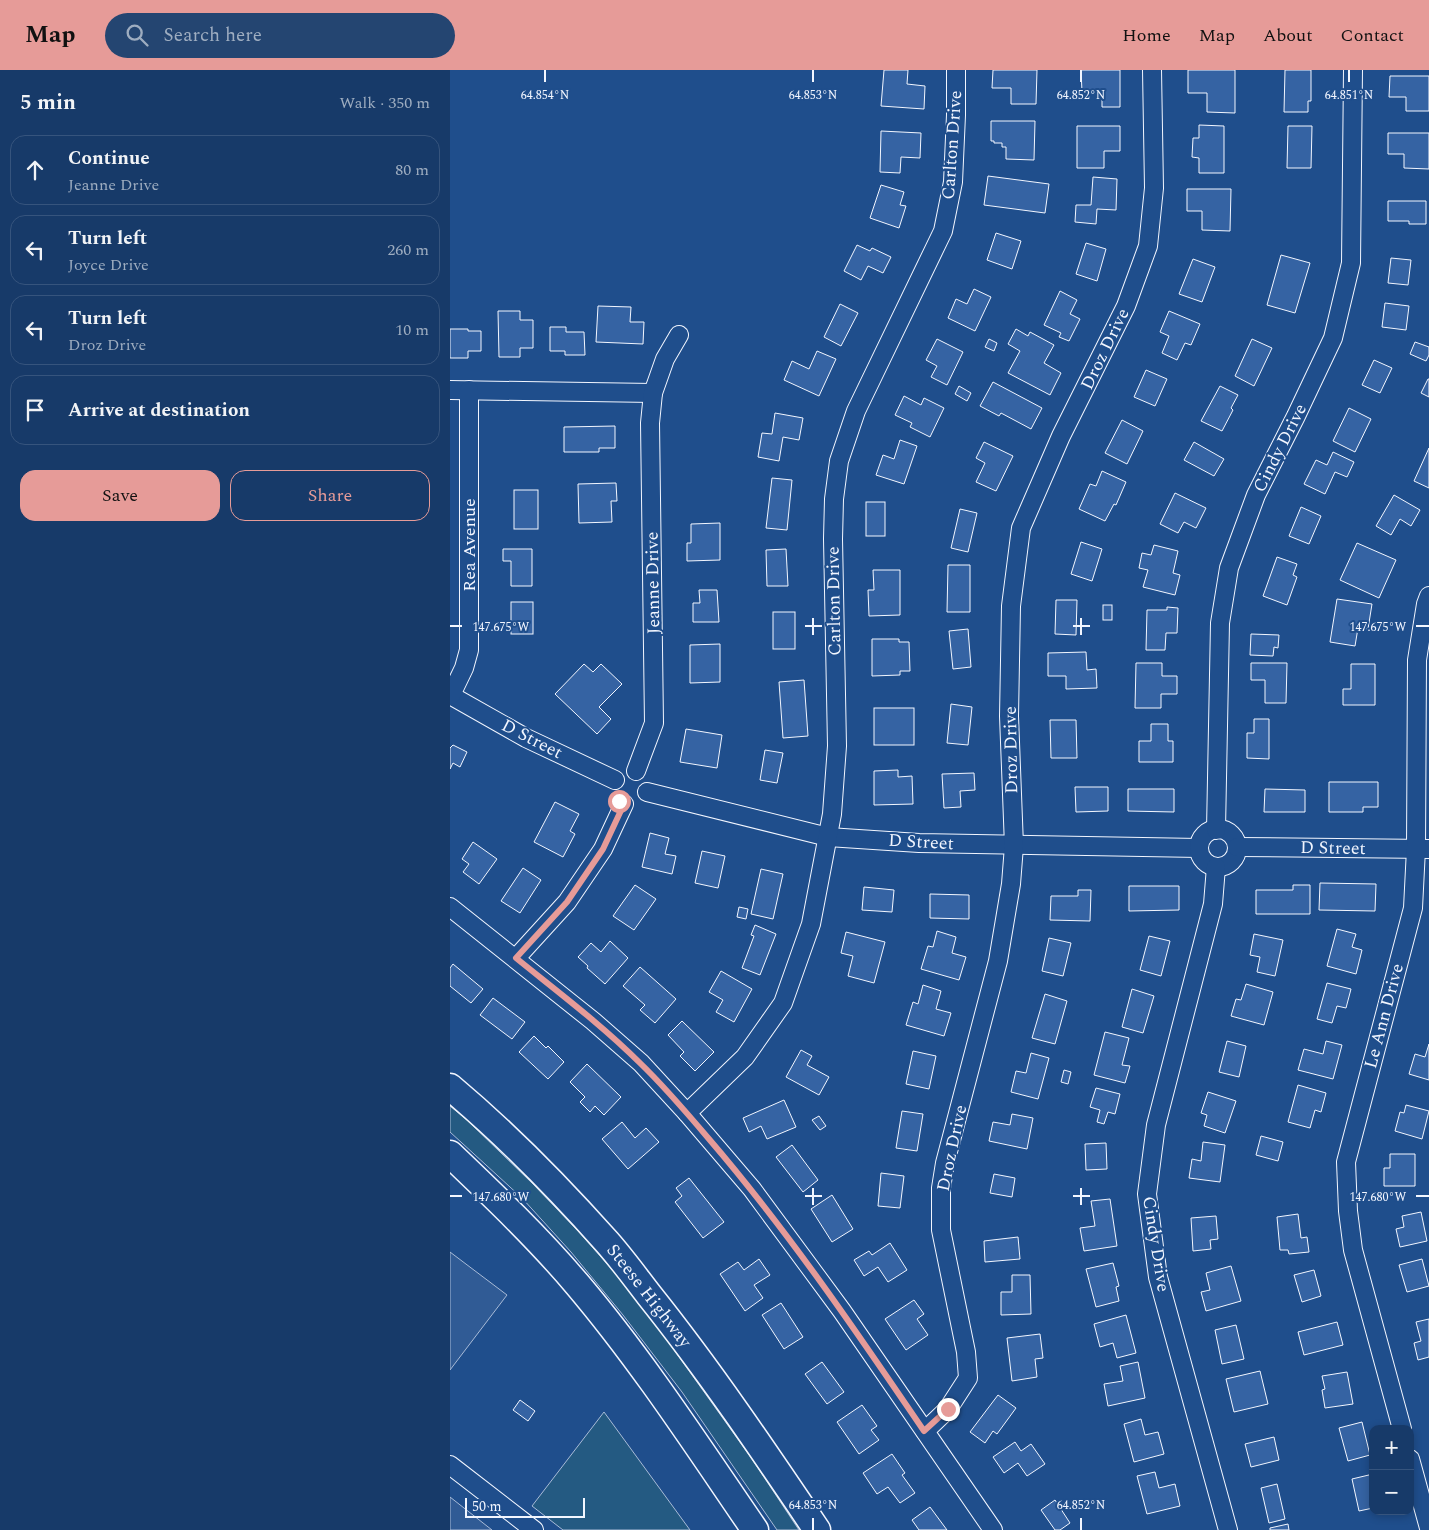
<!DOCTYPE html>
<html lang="en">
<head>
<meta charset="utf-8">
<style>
  :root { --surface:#173a69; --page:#244571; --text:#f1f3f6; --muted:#9eadc0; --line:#36547d; --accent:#e69b98 }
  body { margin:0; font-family:Spectral,serif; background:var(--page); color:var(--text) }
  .controls { position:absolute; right:15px; bottom:15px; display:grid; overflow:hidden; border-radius:10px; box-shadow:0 2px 8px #0003 }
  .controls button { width:45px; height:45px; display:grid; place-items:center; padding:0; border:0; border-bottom:1px solid var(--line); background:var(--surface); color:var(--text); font:25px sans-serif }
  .scale { position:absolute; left:15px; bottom:12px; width:120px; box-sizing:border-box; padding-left:5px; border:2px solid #f2f6ff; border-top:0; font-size:14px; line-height:18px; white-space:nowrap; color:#f2f6ff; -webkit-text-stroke:4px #1f4e8c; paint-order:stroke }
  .stop { position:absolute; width:15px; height:15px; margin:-11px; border:4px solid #e69b98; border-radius:50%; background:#fff }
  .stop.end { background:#e69b98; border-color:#fff; box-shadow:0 1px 5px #0008 }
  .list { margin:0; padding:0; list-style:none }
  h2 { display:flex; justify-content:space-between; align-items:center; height:65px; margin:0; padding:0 20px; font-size:21px }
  h2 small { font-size:16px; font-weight:400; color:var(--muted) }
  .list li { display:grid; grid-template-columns:32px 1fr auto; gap:15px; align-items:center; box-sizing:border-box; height:70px; margin:0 10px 10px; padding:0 10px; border:1px solid var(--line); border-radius:15px }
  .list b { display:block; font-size:19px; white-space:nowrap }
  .list p { margin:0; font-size:16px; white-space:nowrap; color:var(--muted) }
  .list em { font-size:16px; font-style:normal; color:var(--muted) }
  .actions { display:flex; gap:10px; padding:15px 20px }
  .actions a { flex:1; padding:11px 0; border:1px solid var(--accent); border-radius:15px; text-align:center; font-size:18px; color:var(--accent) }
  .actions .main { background:var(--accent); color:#111 }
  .icon { flex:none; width:28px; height:28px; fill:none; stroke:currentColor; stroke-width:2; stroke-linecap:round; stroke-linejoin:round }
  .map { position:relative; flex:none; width:979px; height:1460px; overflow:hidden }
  header { display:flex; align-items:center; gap:30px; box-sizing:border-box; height:70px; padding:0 25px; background:var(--accent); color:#111 }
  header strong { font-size:24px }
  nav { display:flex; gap:28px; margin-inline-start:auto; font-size:18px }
  .search { width:350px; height:45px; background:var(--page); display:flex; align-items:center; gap:12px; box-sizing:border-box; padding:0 18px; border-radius:28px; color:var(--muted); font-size:19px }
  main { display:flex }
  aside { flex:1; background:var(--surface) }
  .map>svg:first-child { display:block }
  .green { fill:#245a82; stroke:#a8bbd7 }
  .parking { fill:#305b95; stroke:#a8bbd7 }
  .building { fill:#3563a3; stroke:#f2f6ff }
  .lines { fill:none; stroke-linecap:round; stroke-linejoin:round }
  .minor-casing { stroke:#f2f6ff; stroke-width:20 }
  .highway-casing { stroke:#f2f6ff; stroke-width:29 }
  .minor { stroke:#1f4e8c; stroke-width:18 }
  .highway { stroke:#1f4e8c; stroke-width:26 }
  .route { stroke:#e69b98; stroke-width:6 }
  .ticks { fill:none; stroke:#f2f6ff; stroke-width:2 }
  .labels { text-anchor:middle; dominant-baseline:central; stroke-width:4; stroke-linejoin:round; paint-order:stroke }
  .street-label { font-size:18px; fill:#f2f6ff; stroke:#1f4e8c }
  .ticks-label { font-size:12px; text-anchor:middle; fill:#f2f6ff; stroke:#1f4e8c; stroke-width:4; stroke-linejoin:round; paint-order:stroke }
</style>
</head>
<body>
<header>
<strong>Map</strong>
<div class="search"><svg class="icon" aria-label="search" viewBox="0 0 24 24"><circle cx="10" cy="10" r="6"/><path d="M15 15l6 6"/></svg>Search here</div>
<nav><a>Home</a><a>Map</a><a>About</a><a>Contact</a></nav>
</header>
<main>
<aside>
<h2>5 min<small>Walk · 350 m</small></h2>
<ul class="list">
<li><svg class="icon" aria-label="ahead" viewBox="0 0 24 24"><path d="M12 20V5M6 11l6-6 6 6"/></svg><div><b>Continue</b><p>Jeanne Drive</p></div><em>80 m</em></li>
<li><svg class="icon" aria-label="left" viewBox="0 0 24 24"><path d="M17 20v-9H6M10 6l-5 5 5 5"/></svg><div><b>Turn left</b><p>Joyce Drive</p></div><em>260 m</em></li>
<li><svg class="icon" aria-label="left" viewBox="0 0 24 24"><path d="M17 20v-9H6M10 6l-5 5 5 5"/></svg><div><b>Turn left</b><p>Droz Drive</p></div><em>10 m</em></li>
<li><svg class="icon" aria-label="arrive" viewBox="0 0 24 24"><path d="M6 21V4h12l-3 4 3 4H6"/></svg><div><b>Arrive at destination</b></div></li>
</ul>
<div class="actions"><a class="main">Save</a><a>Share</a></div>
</aside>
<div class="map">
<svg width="979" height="1460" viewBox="0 0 979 1460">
  <rect width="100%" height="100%" fill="#1f4e8c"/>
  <!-- green -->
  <g class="green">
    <path d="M0,1036L17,1050L83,1114L129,1162L187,1228L302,1389L349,1460H327L232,1322L173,1245L121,1182L72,1128L0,1062Z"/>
    <path d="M154,1342L240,1460H113L82,1436Z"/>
  </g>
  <!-- parking -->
  <g class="parking">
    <path d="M0,1182L57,1225L0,1300Z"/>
    <path d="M0,1427L42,1460H0Z"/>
  </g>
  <!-- building -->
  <g class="building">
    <path d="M434,0H458L457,14L475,16L474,39L431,36Z"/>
    <path d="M543,0H587L586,34H561V18H542Z"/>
    <path d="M631,0H670V37H652V22H632Z"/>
    <path d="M738,0H785V43L757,42V23H738Z"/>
    <path d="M835,0H861V31H858V42H834Z"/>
    <path d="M940,6H979V41H956V27H939Z"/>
    <path d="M541,51H585L584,90L556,89V77H552V73H544V71H541Z"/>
    <path d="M749,55L774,56V103H749V88L742,87L743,68H749Z"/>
    <path d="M627,56H670V81H654V98H627Z"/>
    <path d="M838,56H862L861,98H837Z"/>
    <path d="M431,61L471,63L470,88L451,87L450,103L430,102Z"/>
    <path d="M938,63H979V99L954,98V84H938Z"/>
    <path d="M538,106L599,114L595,143L534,135Z"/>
    <path d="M643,107L667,109L666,140L647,139L646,154L625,152L626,135H641Z"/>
    <path d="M431,115L454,122L450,135L456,136L449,158L420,148Z"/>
    <path d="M737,119H781L780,161L752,160V141H737Z"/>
    <path d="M938,131H976V154H959V151H938Z"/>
    <path d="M546,163L571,171L562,199L537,190Z"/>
    <path d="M636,173L656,179L647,211L626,204Z"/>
    <path d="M407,175L420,181L422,178L441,187L433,203L418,196L411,210L394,201Z"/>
    <path d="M831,185L860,193L845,243L817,235Z"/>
    <path d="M941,188L961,190L958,215L938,213Z"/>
    <path d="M743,189L765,197L752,232L729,224Z"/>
    <path d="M524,219L541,227L525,261L498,248L506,229L517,234Z"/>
    <path d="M610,221L627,230L620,244L630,249L619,271L609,267L611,263L594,255Z"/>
    <path d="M935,233L959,236L956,260L932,257Z"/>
    <path d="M390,234L408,243L391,276L374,267Z"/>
    <path d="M148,236L181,237L180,252H194L193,274L146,272Z"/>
    <path d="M48,241H70V250H83V278H70V287H49Z"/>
    <path d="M719,241L750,254L741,275L735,273L727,290L712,283L719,266L710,262Z"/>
    <path d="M100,257H116V262H134L135,285H115V281H100Z"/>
    <path d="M0,259H18V261H31V281H18V288H0Z"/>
    <path d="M566,259L578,266L580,262L604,275L594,293L611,303L600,325L558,303L570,281L558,274Z"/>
    <path d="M487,269L513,282L497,315L481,307L487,296L476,290Z"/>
    <path d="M539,269L547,273L544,281L535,277Z"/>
    <path d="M802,269L822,278L804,316L785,306Z"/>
    <path d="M965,272L979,277V285L976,291L960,284Z"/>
    <path d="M367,281L386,289L369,326L334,310L342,291L359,299Z"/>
    <path d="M924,290L942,298L930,323L912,315Z"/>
    <path d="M696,300L717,309L705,336L684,327Z"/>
    <path d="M978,309H979V327L971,323Z"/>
    <path d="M543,312L592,338L581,359L551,343L549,346L530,336Z"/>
    <path d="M509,316L521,323L517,331L505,324Z"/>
    <path d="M770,316L788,325L781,338L783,340L772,361L751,351Z"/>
    <path d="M454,326L471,335L474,328L494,338L480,367L460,357L462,353L445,345Z"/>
    <path d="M899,338L921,349L905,382L883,371Z"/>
    <path d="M325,343L353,348L349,370L333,367L329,391L308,387L312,363L322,364Z"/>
    <path d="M672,350L693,361L677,394L655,383Z"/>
    <path d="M165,356V378H149V382H114V357Z"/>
    <path d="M450,370L467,376L454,414L426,405L433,385L444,389Z"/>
    <path d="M534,372L563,386L546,421L526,412L535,393L526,388Z"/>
    <path d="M744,372L774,389L764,406L734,390Z"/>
    <path d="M979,378V418L964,411Z"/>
    <path d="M883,382L904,392L897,407L885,402L875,424L854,414L866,390L877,395Z"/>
    <path d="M652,401L676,412L666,435L664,434L655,451L629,439L640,414L646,416Z"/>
    <path d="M322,408L342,410L337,460L316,458Z"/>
    <path d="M166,413L167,431H161L162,452L129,453L128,414Z"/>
    <rect x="64" y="420" width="24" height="39"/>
    <path d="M725,423L756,438L746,458L734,452L728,463L710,454Z"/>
    <path d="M944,425L970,440L961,456L950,449L941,465L926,456Z"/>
    <rect x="416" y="432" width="19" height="34"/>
    <path d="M851,437L871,446L859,474L839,466Z"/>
    <path d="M510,439L527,443L518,482L501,478Z"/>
    <path d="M270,453V490L237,491V473H241V454Z"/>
    <path d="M631,472L652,479L642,511L621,504Z"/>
    <path d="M907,473L946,490L929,528L890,510Z"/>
    <path d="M704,475L728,481L723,503L730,505L725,525L693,517L698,500L689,498L692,483L701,485Z"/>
    <path d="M53,479H82V516H61V491H53Z"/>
    <path d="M336,479L338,516H317L316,480Z"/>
    <path d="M827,487L847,494L843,505L847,507L837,535L813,526Z"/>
    <path d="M498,495H520V542H497Z"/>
    <path d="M423,500H450V545L419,546L418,520H424Z"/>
    <path d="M249,520H267L269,552H243V533H250Z"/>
    <path d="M887,529L922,534L918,559L908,558L905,576L880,572Z"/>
    <path d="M606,530H627L626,565L605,564Z"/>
    <rect x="61" y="532" width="22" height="32"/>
    <rect x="653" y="535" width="9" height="15"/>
    <path d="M717,537L728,538L727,563H716L715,580H696L697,540H717Z"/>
    <rect x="323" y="542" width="22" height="37"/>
    <path d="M518,559L521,597L503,599L499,561Z"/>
    <path d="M801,564L829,565L828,578L824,577L823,586L800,585Z"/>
    <path d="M422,569H449V572H459L460,601H450V605L422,606Z"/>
    <path d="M270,574V612L240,613V575Z"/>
    <path d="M636,582L637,600L646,599L647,618L616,619V606H598V583Z"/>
    <path d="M686,593H712V606H727V624H711V638H685Z"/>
    <path d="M801,593H837L836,633H815V610H801Z"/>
    <path d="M134,594L143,602L151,594L172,614L149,637L161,649L147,664L105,624Z"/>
    <path d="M901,594H925V635H893V619H901Z"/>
    <path d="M354,610L358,666L333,668L329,612Z"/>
    <path d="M501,634L522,637L518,675L497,673Z"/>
    <rect x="424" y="638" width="40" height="37"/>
    <path d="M804,649H819V689L797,688V663H804Z"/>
    <path d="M600,650H626L627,688H601Z"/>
    <path d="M701,654H718V671H723V692H689V671H701Z"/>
    <path d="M236,659L272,665L267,698L230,692Z"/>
    <path d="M3,675L17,682L10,697L3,693L0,699V678Z"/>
    <path d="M315,680L333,683L327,713L310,710Z"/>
    <path d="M448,700V707L462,706L463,734L424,735V701Z"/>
    <path d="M524,703L525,720L510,721L511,737L494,738L492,704Z"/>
    <path d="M879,712H928V737H913V742H879Z"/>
    <path d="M625,717H658V741L626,742Z"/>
    <path d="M678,719H724V742L678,741Z"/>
    <path d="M815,719L855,720V742H814Z"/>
    <path d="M105,732L129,744L120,761L125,764L113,787L84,772Z"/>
    <path d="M200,763L219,768L215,784L226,786L222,804L192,797Z"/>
    <path d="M23,772L47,789L29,814L13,802L19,794L12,789Z"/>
    <path d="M252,781L275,786L268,818L245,813Z"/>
    <path d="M73,798L91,810L70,843L51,831Z"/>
    <path d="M311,799L333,804L323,849L301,844Z"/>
    <path d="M870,813L926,814L925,841L869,840Z"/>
    <path d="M185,815L206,829L184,860L163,846Z"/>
    <path d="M843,815H860V844H806V820H843Z"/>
    <path d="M679,816H729V840L679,841Z"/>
    <path d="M414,817L444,820L442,842L412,840Z"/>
    <path d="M628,820H641L640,851L600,850L601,826H628Z"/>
    <path d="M480,824L519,825V849L480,848Z"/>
    <path d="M289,837L298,839L296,849L287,847Z"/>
    <path d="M305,855L326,864L310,905L292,898L304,866L301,865Z"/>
    <path d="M887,859L906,864L902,877L912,880L906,904L877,896Z"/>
    <path d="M487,861L506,867L502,883L516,887L509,910L471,899L478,876L483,877Z"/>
    <path d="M396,862L435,872L424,913L398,906L403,886L391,883Z"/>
    <path d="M804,864L833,870L825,906L807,902L810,887L800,885Z"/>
    <path d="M699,866L720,871L711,906L690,900Z"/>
    <path d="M599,868L621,873L613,906L592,901Z"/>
    <path d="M160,871L178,888L155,914L137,898L138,896L128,887L141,873L151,882Z"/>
    <path d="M3,894L33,919L21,933L0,916V898Z"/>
    <path d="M190,897L226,929L205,953L190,940L195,935L173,916Z"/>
    <path d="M271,901L302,919L284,952L266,942L273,930L259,922Z"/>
    <path d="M877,913L901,919L896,938L887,936L882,953L867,949Z"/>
    <path d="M796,914L823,922L814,955L781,946L786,929L791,930Z"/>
    <path d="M473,915L491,921L486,939L501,943L494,966L456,955L463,932L468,934Z"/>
    <path d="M682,919L704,926L693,963L672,957Z"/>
    <path d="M595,924L617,931L605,974L582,968Z"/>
    <path d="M43,928L75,952L62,969L30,945Z"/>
    <path d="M232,951L264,982L245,1001L230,986L234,982L218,965Z"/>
    <path d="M655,962L679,968L672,995L680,996L675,1013L644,1005Z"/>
    <path d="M84,966L96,978L98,976L114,992L98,1009L69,982Z"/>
    <path d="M777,971L796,976L789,1007L769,1002Z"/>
    <path d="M876,971L892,975L883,1009L848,1000L854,979L873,984Z"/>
    <path d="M979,974V1010L959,1004L965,984L975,987Z"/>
    <path d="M351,980L362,986L357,995L379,1007L369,1025L336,1007Z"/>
    <path d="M463,981L486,986L479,1019L456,1014Z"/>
    <path d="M581,983L599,988L588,1029L561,1022L566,1001L576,1003Z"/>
    <path d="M137,994L171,1027L154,1045L145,1036L140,1042L130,1032L135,1027L120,1012Z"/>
    <path d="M614,1000L621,1002L618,1014L611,1012Z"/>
    <path d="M848,1015L876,1023L871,1042L865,1040L860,1058L838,1052Z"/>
    <path d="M646,1018L670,1024L665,1044L658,1042L654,1054L647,1052L650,1040L640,1037Z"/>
    <path d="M758,1022L786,1031L775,1063L754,1056L757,1045L751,1043Z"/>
    <path d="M334,1030L346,1057L317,1069L311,1056L299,1062L293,1048Z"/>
    <path d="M956,1035L979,1041L972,1069L945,1061L950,1042L954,1043Z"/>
    <path d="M452,1041L473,1044L467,1081L446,1078Z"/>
    <path d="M562,1044L583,1048L577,1079L539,1071L543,1052L560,1055Z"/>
    <path d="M369,1046L376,1056L370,1060L362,1050Z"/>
    <path d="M172,1052L185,1068L196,1058L209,1072L178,1099L152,1069Z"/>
    <path d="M811,1066L833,1072L828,1091L806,1085Z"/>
    <path d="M753,1072L775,1075L770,1112L739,1108L742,1089L751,1091Z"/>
    <path d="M656,1073L657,1099L636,1100L635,1074Z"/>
    <path d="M342,1075L368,1110L353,1122L326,1087Z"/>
    <path d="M940,1084H965V1116H934V1098H940Z"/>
    <path d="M431,1103L454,1106L450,1138L428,1136Z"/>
    <path d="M544,1104L565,1108L562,1127L540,1123Z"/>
    <path d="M239,1108L274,1152L253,1168L225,1132L232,1126L226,1118Z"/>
    <path d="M382,1125L403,1159L382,1172L361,1139Z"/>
    <path d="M660,1129L667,1176L634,1181L630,1158L645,1156L641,1131Z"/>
    <path d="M971,1142L977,1171L950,1177L946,1159L954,1157L952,1146Z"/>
    <path d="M848,1144L851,1168L857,1167L859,1182L839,1184L838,1180H830L827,1147Z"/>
    <path d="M766,1146L768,1169L760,1170L761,1179L743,1181L741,1148Z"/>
    <path d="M568,1167L570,1189L535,1192L534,1171Z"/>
    <path d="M440,1173L457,1200L438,1212L428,1197L414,1206L404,1190L419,1181L422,1185Z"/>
    <path d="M309,1189L320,1205L304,1215L313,1228L295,1241L270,1204L288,1192L294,1200Z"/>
    <path d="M972,1189L979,1216L957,1222L949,1195Z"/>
    <path d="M663,1193L669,1216L666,1217L669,1231L646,1237L636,1199Z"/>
    <path d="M781,1196L791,1231L756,1241L751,1222L760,1220L756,1203Z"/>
    <path d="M864,1200L871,1226L852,1232L844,1205Z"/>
    <path d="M562,1205H580L581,1244L551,1245V1222H562Z"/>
    <path d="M464,1230L474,1244L467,1249L478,1265L456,1280L435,1249Z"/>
    <path d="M331,1233L353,1267L334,1279L312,1245Z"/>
    <path d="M676,1245L686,1283L667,1288L663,1273L650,1277L644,1254Z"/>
    <path d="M979,1249V1287L968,1290L964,1273L971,1271L966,1252Z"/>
    <path d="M887,1252L893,1275L854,1285L848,1262Z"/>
    <path d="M786,1255L794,1289L772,1294L765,1260Z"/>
    <path d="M590,1264L593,1288L585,1289L587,1307L562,1311L557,1268Z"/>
    <path d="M372,1292L394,1322L377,1334L355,1304Z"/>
    <path d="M688,1292L695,1328L658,1336L654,1314L673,1311L670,1296Z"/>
    <path d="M810,1301L818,1334L784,1342L776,1309Z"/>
    <path d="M897,1302L903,1334L875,1338L872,1320L875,1319L872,1306Z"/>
    <path d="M548,1325L566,1338L547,1364L543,1361L535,1373L520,1362Z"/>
    <path d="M70,1330L85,1341L78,1351L63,1340Z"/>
    <path d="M412,1335L427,1356L421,1360L429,1370L409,1384L387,1352Z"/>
    <path d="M691,1349L695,1365L708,1362L714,1384L684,1392L674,1354Z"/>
    <path d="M912,1352L920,1385L898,1391L889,1358Z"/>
    <path d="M824,1367L829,1390L801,1397L795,1374Z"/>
    <path d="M565,1372L571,1381L581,1374L595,1394L577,1406L568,1393L554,1403L543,1387Z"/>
    <path d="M442,1384L455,1403L452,1405L465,1423L450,1433L438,1417L427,1424L413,1403Z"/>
    <path d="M705,1402L709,1418L725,1414L730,1436L697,1444L687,1406Z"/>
    <path d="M922,1402H923V1438L909,1441L902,1409L923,1404Z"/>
    <path d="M827,1414L835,1449L819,1453L811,1418Z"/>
    <path d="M605,1430L620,1453L610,1460H605L591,1440Z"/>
    <path d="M480,1437L497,1460H469L462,1450Z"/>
    <path d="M838,1454L839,1460H820V1458Z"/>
  </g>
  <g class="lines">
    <defs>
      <g id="minor">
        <path d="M0,320L203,323"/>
        <path d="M0,625L76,668L165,710"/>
        <path d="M1,625L14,598L19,580V320"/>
        <path d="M186,701L204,653L200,353L203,323L215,289L229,265"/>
        <path d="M197,722L378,767L469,773L749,778"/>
        <circle cx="768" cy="778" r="19"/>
        <path d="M766,760L770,553L779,498L806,425L846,346L883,268L901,193L903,0"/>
        <path d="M787,777L979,779"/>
        <path d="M766,797L763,834L706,1055L697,1124L708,1207L778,1460"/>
        <path d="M0,837L143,951L191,993L237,1043L302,1119L392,1241L543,1460"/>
        <path d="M66,888L117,832L153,779L174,734"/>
        <path d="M237,1043L295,987L333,933L361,854L382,744L387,676L383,469L384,429L389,391L406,341L493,161L503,112L506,45V0"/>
        <path d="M952,1359L903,1180L898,1141L896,1092L963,838L966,779L967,590L976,534L979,526"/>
        <path d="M475,1361L498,1339L518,1308L516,1282L491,1160V1118L495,1093L548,891L561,814L564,776L559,646L561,536L571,458L611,366L676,236L698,176L704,118L702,0"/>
        <path d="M960,1389L979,1458"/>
        <path d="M0,1395L84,1460"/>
      </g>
      <g id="highway">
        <path id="s1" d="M0,1017C56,1064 108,1117 157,1172C172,1189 185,1207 199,1225C259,1300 313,1380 367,1460"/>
        <path d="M0,1084C44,1126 88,1168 127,1214C193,1292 248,1377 305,1460"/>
      </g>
    </defs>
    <!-- minor casing -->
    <use href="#minor" class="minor-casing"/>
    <!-- highway casing -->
    <use href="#highway" class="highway-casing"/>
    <!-- minor -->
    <use href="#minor" class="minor"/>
    <!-- highway -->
    <use href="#highway" class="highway"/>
  </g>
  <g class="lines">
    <!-- route -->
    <path class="route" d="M169,731L174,734L153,779L117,832L66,888C108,922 152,955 190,993C215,1017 237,1043 259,1069C338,1161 406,1261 474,1361L498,1339"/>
  </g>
  <!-- ticks -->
  <path class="ticks" d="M95,0V12M363,0V12M631,0V12M899,0V12M363,548V565M631,548V565M0,556H12M355,556H372M623,556H640M966,556H979M363,1118V1135M631,1118V1135M0,1126H12M355,1126H372M623,1126H640M966,1126H979M363,1448V1460M631,1448V1460"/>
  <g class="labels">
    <!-- street labels -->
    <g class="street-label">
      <text transform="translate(502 75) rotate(-86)">Carlton Drive</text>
      <text transform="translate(655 279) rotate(-64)">Droz Drive</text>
      <text transform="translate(830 378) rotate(-63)">Cindy Drive</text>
      <text transform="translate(19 475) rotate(-90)">Rea Avenue</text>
      <text transform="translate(203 513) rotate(-91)">Jeanne Drive</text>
      <text transform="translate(384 531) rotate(-91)">Carlton Drive</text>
      <text transform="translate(82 669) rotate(27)">D Street</text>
      <text transform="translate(561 680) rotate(-91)">Droz Drive</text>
      <text transform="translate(471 772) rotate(3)">D Street</text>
      <text transform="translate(883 778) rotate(1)">D Street</text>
      <text transform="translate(934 946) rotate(-75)">Le Ann Drive</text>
      <text transform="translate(502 1078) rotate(-78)">Droz Drive</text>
      <text transform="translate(706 1174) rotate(81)">Cindy Drive</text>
      <text stroke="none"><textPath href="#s1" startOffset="289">Steese Highway</textPath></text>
    </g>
  </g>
  <g class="ticks-label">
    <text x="95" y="29">64.854°N</text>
    <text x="363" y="29">64.853°N</text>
    <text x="631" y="29">64.852°N</text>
    <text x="899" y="29">64.851°N</text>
    <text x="928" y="561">147.675°W</text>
    <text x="51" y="561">147.675°W</text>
    <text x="928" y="1131">147.680°W</text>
    <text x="51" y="1131">147.680°W</text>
    <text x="363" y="1439">64.853°N</text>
    <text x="631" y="1439">64.852°N</text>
  </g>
</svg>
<div class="controls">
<button>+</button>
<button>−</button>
</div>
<div class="scale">50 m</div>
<div class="stop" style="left:169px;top:731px"></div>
<div class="stop end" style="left:498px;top:1339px"></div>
</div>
</main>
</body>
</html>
